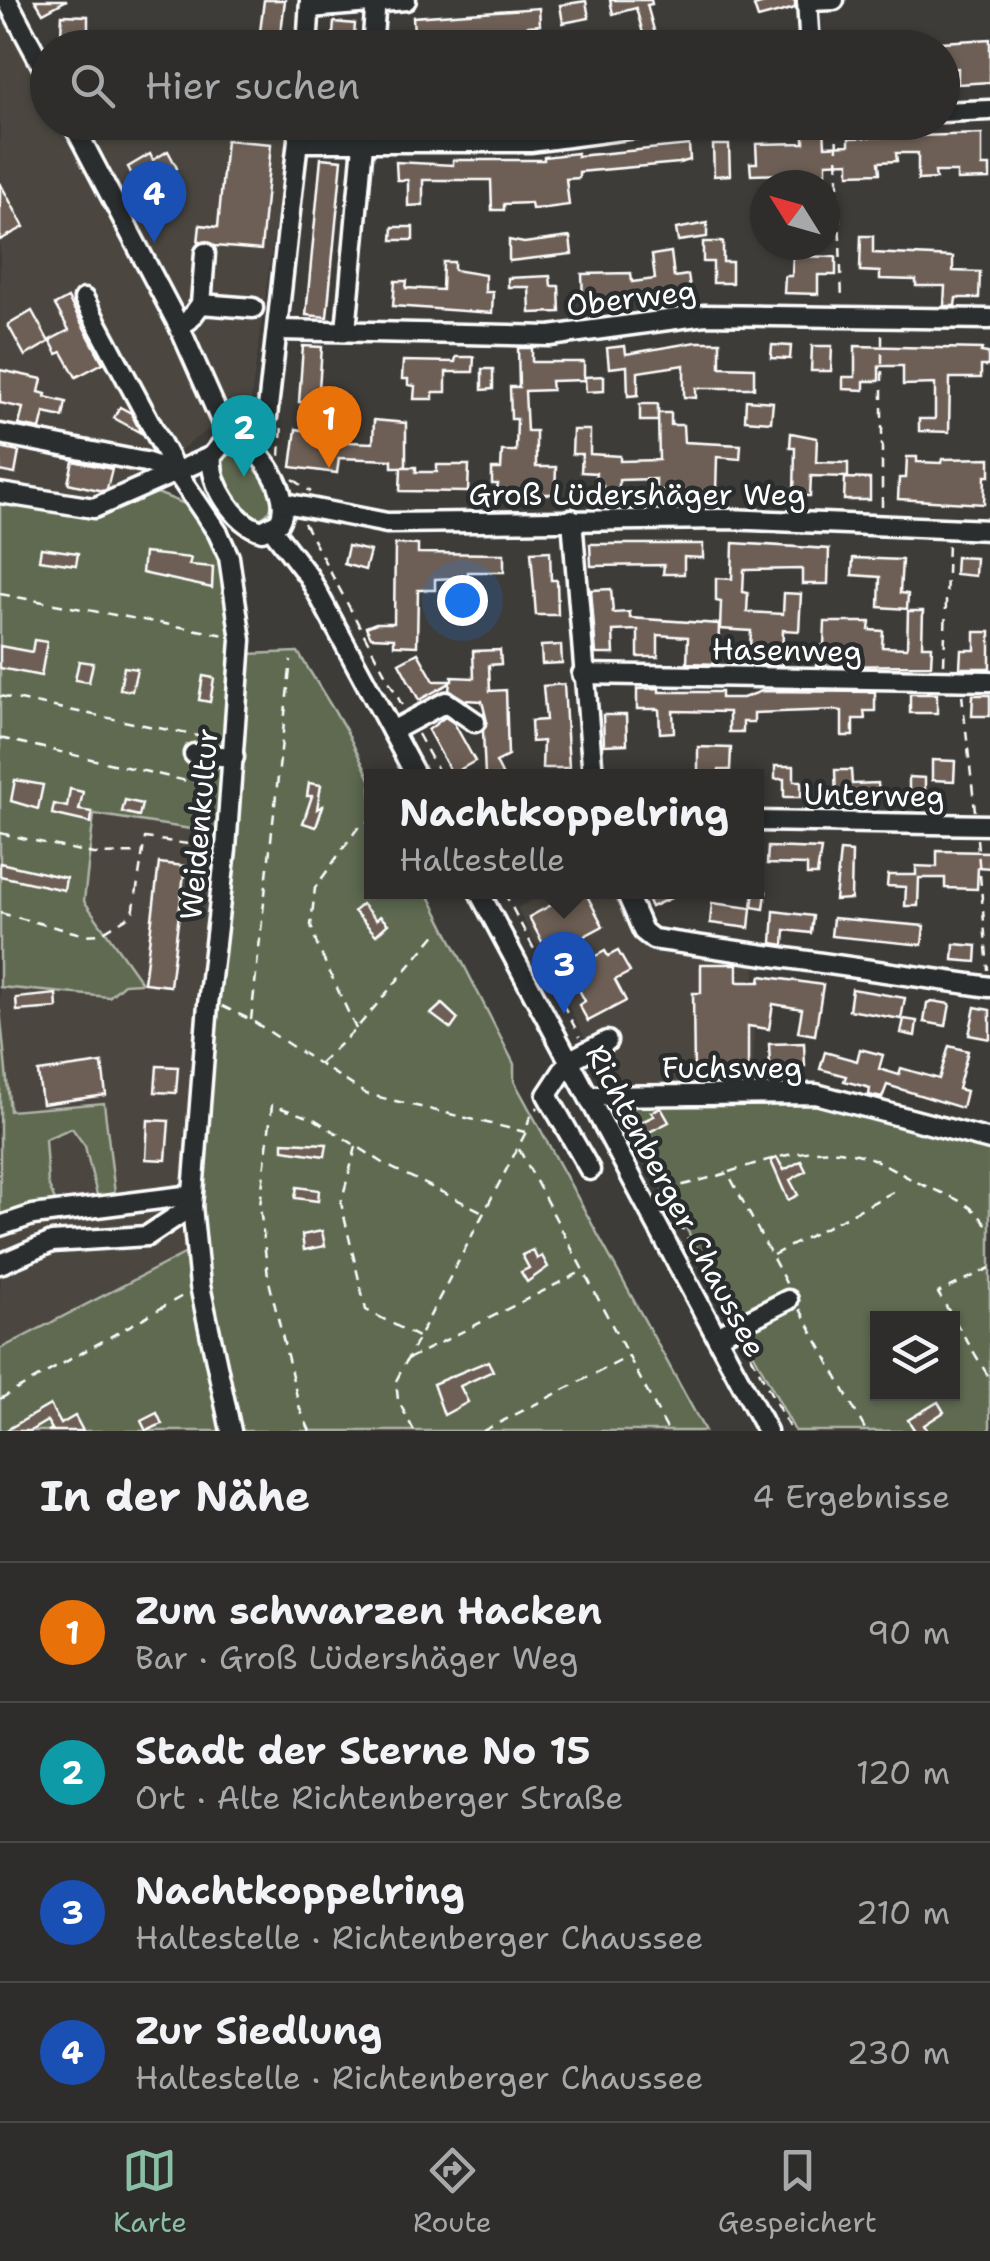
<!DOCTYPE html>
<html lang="de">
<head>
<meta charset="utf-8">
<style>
  :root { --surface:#2e2d2b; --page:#3a3937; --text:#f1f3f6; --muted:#a7a8a9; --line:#494947; --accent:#8abfa5 }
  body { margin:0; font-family:"Shantell Sans",sans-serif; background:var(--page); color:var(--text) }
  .controls { position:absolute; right:30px; bottom:30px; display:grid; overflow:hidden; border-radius:0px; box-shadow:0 2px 8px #0004 }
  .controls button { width:90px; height:90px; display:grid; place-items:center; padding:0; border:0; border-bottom:2px solid var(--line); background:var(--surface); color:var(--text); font:50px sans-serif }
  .compass { position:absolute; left:750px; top:170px; width:90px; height:90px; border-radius:50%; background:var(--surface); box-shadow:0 2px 8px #0004; rotate:307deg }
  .you { position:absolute; left:462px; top:600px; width:35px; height:35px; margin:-25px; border:8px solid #fff; border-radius:50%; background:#1a73e8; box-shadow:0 0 0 15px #1a73e833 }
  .badge { display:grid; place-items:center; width:65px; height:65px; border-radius:50%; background:var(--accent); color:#fff; font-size:32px; font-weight:700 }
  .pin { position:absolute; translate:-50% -82px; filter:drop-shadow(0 2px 5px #0008) }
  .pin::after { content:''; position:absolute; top:52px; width:35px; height:30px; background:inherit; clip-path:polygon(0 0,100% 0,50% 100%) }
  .popup { position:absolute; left:364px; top:769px; width:400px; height:130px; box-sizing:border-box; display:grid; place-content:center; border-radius:0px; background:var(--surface); filter:drop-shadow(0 2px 8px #0005); font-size:32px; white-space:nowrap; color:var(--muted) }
  .popup b { font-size:38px; color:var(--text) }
  .popup::after { content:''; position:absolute; left:50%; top:100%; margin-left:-20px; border:20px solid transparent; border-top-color:var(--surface) }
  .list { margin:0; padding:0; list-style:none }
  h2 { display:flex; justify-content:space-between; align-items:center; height:130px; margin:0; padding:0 40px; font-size:42px }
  h2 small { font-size:32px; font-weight:400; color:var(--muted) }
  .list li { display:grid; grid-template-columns:65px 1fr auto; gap:30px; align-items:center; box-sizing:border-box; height:140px; padding:0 40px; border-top:2px solid var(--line) }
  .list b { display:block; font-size:38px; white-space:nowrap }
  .list p { margin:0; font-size:32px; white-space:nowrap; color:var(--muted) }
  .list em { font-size:32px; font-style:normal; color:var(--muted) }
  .icon { flex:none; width:55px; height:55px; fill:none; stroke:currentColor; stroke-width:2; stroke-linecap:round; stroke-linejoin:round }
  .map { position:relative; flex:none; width:990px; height:1431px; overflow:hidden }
  .search { position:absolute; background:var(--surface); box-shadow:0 2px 8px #0004; left:30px; right:30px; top:30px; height:110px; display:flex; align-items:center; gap:25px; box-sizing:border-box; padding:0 35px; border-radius:55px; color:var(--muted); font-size:38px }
  .sheet { height:690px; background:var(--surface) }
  nav { display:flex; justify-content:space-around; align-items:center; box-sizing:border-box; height:140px; border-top:2px solid var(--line); background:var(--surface); font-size:28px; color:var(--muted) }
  nav a { display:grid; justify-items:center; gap:5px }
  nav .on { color:var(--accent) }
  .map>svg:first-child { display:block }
  .built { fill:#4c4641 }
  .green { fill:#5f6a51; stroke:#afb4a8; stroke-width:2.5; fill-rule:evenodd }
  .building { fill:#6d5e54; stroke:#fff; stroke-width:2.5 }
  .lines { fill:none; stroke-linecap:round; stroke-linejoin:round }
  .minor-casing { stroke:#fff; stroke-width:25 }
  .path { stroke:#fff; stroke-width:2.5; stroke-dasharray:10 8; stroke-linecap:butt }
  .minor { stroke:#2a2d2e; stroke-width:18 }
  .labels { text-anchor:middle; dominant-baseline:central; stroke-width:9; stroke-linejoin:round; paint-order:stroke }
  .street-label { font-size:30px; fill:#fff; stroke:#2a2d2e }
</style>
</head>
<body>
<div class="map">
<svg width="990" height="1431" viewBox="0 0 990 1431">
  <rect width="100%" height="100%" fill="#3e3c39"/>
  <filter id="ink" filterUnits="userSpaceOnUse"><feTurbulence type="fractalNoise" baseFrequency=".01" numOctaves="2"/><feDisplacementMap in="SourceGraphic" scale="20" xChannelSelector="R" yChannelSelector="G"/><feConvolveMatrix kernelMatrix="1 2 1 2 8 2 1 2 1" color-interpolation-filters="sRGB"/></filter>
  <g filter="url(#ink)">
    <!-- built -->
    <g class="built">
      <path d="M0,8L38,61H47L48,122L289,123L250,406L194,439L154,471L157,493L102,516L0,502Z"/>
      <path d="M94,813L223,834L188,1252L0,1349V1221L58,1207L48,1184L45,1139L72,1128L85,1146L99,1203L103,1104L10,1111L0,1010V987L108,997L84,901Z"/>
      <path d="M549,892H617L639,936L755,958L753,1093L612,1090L517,908Z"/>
    </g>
    <!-- green -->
    <g class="green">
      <path d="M236,451C255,455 293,510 257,519C239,512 222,478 223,459Z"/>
      <path d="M157,493L198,509L219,547L235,643L223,834L94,814L84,901L142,983L124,984L109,997L0,987V502L102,516Z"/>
      <path d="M298,652L346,730L371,781L372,892H427L514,1064V1081L705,1431H240L204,1273L197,1195L247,654Z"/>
      <path d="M0,1010L10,1111L104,1103L116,1202L99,1203L85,1146L72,1128L45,1139L48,1184L58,1208L0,1221Z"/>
      <path d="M816,1094L990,1140V1431H795L619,1103ZM878,1318H952V1394H878Z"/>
      <path d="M188,1252L226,1431H0V1349Z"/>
    </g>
    <!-- building -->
    <g class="building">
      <path d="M35,0H67L43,13Z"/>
      <path d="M264,0H285L279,48H258Z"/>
      <path d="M610,0H651L652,4L647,5L657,41L646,44L636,8L613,14Z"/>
      <path d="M775,0H795V8L758,18L754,6Z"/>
      <path d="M586,1L589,18L563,23L560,5Z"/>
      <path d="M539,8L540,25L528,26L529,38L504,40V48H489L488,28L414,34L413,17Z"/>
      <path d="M62,15L88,16V37L61,35Z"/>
      <path d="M334,22L355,24L353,48H332Z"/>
      <path d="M990,39V82L958,84V68L944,69L942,42Z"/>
      <path d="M804,127H824L825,146L849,145V138L982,134V166H990V179L957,180V172H935L936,179L918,180V153H896L897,161L879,162L880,173L849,174V162L826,163V173L751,175L750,163H757L756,144L804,143Z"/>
      <path d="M226,140L271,144L261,250L215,246L207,241L198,243L200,225L218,227Z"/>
      <path d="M689,145L690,160L679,163L579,172V178L566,179L569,205L546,208L532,209L531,203L504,204V210H492L491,180H423V205L408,206V180H397L396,162L453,165V160H544V157L577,153V156Z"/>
      <path d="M713,145H729L730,175L714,176Z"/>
      <path d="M168,151L177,168L141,192L128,167L150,154L153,160Z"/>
      <path d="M321,158L342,160L327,317L306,315Z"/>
      <path d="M0,183L24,227L0,240Z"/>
      <path d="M707,223V237L678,241L676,229Z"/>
      <path d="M393,227H413V240H392Z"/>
      <path d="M861,236H873V253L953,257V271L980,272L979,298H956L955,306H944L945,286H916V280L880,279V272L860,271Z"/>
      <path d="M570,237L572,254L509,261V240L524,243Z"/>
      <path d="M703,242H723V262H732V283H713V262H703Z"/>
      <path d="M671,252L674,277L688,275L691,294L650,299L649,294L583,300L582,274L631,273L632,282L655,279L652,255Z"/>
      <path d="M793,256L836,257V275H818V294L784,293L785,276H792Z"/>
      <path d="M443,262H454V270L485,275V292H493L492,313L393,306L395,281H407L406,288L442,290Z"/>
      <path d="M550,276L551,286H559L560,312L530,313L529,287H508V278Z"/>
      <path d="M68,298L103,363L76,377L62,352L57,354L50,340L69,330L55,305Z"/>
      <path d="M32,311L49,342L25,356L8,325Z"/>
      <path d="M696,342H720V367L754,368V388H696V398L684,397V365L638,372V395L628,396L627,366L609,368L607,348L625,346L626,354Z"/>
      <path d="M772,345L791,346L790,359L771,358Z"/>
      <path d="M303,346L322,347L318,403L299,402Z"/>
      <path d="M812,346H832L831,371H811Z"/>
      <path d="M855,346L982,349L981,352L988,353V366H981V378H950L949,432L919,431V419H935V384L903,385V366H879V381H864V390L843,389V377H855Z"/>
      <path d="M518,348H532V362H584V380L551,381L552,390L525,391L527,431H536V467H556L555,494H534V490H497L498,484H492V469H501L502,451H516L517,419H511L510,387H519Z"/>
      <path d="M456,357H474L473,372H446V392H433V399H414L415,386L408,385V379H402L403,361L455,362Z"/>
      <path d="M482,369H493V389L482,390Z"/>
      <path d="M0,370L42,379L39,392L46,394L45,397L66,402L63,417L44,413L40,429L19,425L23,408L0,403Z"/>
      <path d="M604,376V391L586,392L585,377Z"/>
      <path d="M746,400L773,402L771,422L745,420Z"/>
      <rect x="640" y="404" width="18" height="17"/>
      <path d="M120,407L131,413L141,433L114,418Z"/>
      <path d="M658,413H671V425H683L684,442L741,445L740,459L717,457L716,492L656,490V479L619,480V494L603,493V485H595L596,473L581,472L582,454H572L573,430H590V454L620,456V461L659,460Z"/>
      <path d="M374,420L406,423V467H392V460L339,458L337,473L291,467L296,429L329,434L330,421L350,422L349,442L373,443Z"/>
      <path d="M791,433L817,438L816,462L848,463V477L811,476L810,496H794L795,447H790Z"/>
      <path d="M0,448L19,452L15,474L0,471Z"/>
      <path d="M907,457H917V462L941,463L942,459L990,458V476H985L984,504L898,499L899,478H906Z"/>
      <path d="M73,461L112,469L107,489L103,491L68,483Z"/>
      <path d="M437,465H469L468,492L400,491L401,467H416V472H437Z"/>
      <path d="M845,478L870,479V500H844Z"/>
      <path d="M733,543L829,549L828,584H802V569L744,570L743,592L748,593L747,612L783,614L784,593L801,594L799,631L783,630L782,665L749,664L751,631L720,629L721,602L716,601V578L732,579Z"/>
      <path d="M395,544L418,545V553L504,554V572H468L467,584H457V578L435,579V590H418L417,646L394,645V638L371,637L366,627L376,623H394Z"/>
      <path d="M590,544H703V558L684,557V574H663L664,565L591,566Z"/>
      <path d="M348,546L370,551L365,570L344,564Z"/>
      <path d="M41,548L78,553L76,565L39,560Z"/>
      <path d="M550,551L551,580H557L558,615H536L531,552Z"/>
      <path d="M144,553L191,558L189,565L213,567L212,588L142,573Z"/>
      <path d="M956,557L976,558L975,576L955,574Z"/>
      <path d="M853,558L902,560L900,593L908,594L907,609L879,607L880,577L852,575Z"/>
      <path d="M611,589L613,613L630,612V618L719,624L718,664L687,663L688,637L658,635V657H638V630L613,631L614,654H596L591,590Z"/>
      <path d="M908,611H923L922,646H932L931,665L817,666L818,646H824L825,622H870L869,630L883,631L882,647L907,648Z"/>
      <path d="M975,632H990V668H960L961,650H975Z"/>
      <path d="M34,640L47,642L41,676L0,668V646L32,652Z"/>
      <path d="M561,645L562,663L542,664L541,646Z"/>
      <path d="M500,650L501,664L489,665L490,691L506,690L508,756L496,762L503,776H485L483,731L487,722L482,701L465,700L449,690L450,683L419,700L399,663L418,653L434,681H452V677L474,678L473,651Z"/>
      <path d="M79,661L93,663L89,682L75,680Z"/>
      <path d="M124,667L137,669L132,691L120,689Z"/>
      <path d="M203,676L214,678L210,702L199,700Z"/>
      <path d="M564,684L569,768H542L543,741L532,742L531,721L546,720L543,686Z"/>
      <path d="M659,688V692H721V698H743L762,691L875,692V711H864L865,719H853V736H842V711L836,710L754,713V722H743V732H729V712L673,711L674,732L660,733L659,709H637V689Z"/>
      <rect x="910" y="694" width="27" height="19"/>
      <path d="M973,695H990V716H972Z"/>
      <path d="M603,715H626L627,744L604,745Z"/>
      <path d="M445,717L454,723L475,761L452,774L428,730Z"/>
      <path d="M698,747L731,748L730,770H719V776H698Z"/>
      <path d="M932,760L955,761L954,781L932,780Z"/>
      <path d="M775,766H794V781H801V797H784V779H775Z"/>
      <path d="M835,770H851L852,784L878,783L879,797L836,799Z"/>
      <path d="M909,777L925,778V791H909Z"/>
      <path d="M15,780L43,785L38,809L11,801Z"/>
      <path d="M309,783L321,785L317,809L323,806L316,827L303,823L312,796H307Z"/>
      <path d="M70,789L83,792L79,810L92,812L91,823L52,814L54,804L67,807Z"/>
      <path d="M125,800L142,804L139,816L122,812Z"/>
      <path d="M768,847L821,849L817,875H807V865L767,864Z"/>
      <path d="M840,851L852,852L851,899L835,900Z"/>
      <path d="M937,851L990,852V868L978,867L977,889L945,888V878H919L918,906H905L906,887L887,886L888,875H916V866L937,867Z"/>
      <path d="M0,863L66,878L64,890L0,876Z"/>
      <path d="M159,863L185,866L170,986L144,983Z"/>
      <path d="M576,892H585L603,926L549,955L529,917Z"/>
      <path d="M644,892H684L651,907Z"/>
      <path d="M754,892H766L764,909L752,907Z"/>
      <path d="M712,903L751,908L749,928L710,923Z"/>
      <path d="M362,904L376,920L380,916L388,924L376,935L354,911Z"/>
      <path d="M774,911L813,916L811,933L785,930L784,945L772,943Z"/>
      <path d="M833,918L924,926L922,945L831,936Z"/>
      <path d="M954,944L977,946L976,962L953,960Z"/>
      <path d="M605,951L608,956L618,951L630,972L615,980L626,1001L588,1021L579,1005L585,1001L578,988L581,986L572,969Z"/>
      <path d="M701,964H737V982H760L761,976L823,985L815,1035L798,1032L802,1009L773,1004L769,1029L748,1026V1082H725V1074H694L693,993H701Z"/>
      <path d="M852,989L905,998L901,1019L849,1010Z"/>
      <path d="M56,994L57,1008L17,1011L16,998Z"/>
      <path d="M932,1001L950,1004L946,1026L924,1022L927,1003Z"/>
      <path d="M442,1004L458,1019L451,1029L431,1014Z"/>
      <path d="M975,1007L990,1010V1039L969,1035Z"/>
      <path d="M904,1019L917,1021L915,1036L901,1033Z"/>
      <path d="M804,1043L805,1066L770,1067L769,1044Z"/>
      <path d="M949,1046L968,1051L958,1089L966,1091L962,1108L887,1085L882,1098L869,1095L870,1088L844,1081L846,1076L820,1069L825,1052L857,1061L860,1049L883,1055L879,1069L899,1075L901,1068L939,1079Z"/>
      <path d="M102,1063L106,1095L42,1104L38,1072Z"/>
      <path d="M157,1066L178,1067L176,1093L155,1092Z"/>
      <path d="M661,1108L669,1122L639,1137L633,1126L654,1116L651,1112Z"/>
      <path d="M148,1120L169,1121L166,1160L146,1159Z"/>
      <path d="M283,1142L327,1144L325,1156L283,1150Z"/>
      <path d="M777,1158L784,1170L801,1161L806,1171L790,1180L798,1195L788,1200L771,1161Z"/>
      <path d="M297,1187L319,1190L318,1201L295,1198Z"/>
      <path d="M322,1231L325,1246L304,1250L302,1235Z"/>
      <path d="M533,1250L537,1259L542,1256L548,1267L527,1282L521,1272L529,1268L522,1255Z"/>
      <path d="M488,1361L493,1371L460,1386L468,1402L444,1415L433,1384Z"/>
      <path d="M938,1402L944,1412L924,1425L928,1431H915L908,1420Z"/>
      <path d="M50,1405L61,1424L75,1416L83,1431H48L52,1429L47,1421L30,1431H5Z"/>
      <path d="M157,1413L162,1424L146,1431L141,1421Z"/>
    </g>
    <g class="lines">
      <defs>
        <g id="minor">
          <path d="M7,0L48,77"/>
          <path d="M807,0L810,48"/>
          <path d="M807,1L834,0"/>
          <path d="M310,8L406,0"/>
          <path d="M307,48L310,0"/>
          <path d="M372,48L376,0"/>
          <path d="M942,112L990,110"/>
          <path d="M72,122L179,326L229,439"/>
          <path d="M299,142H530L658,125L711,122"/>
          <path d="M201,304L205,253"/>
          <path d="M179,326L189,320L201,304L253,308"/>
          <path d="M279,330L550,336L705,315L990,319"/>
          <path d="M346,331L365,122"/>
          <path d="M0,434L145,462L177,473L84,299"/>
          <path d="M249,443L260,432L267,417L300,122"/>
          <path d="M177,473L218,533L229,557L241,640L226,849L208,1004L192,1206L200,1286L231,1431"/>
          <path d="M0,493L94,508L212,456L221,445L236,439C261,447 294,496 279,522L262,531C235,524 209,484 212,456"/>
          <path d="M285,503L387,523L727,519L990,530"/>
          <path d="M572,519L593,776"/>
          <path d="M272,529L309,577L416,776"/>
          <path d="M582,674L990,681"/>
          <path d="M392,731L446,702L475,722"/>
          <path d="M194,754L234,757"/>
          <path d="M756,821L990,825"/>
          <path d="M479,892L767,1431"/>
          <path d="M626,892L643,931L653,939L990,987"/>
          <path d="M589,1096L816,1094L990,1140"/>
          <path d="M590,1170L547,1095L570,1060L607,1041"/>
          <path d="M0,1226L33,1215L192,1195"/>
          <path d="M0,1264L52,1242L147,1236L192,1206"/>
          <path d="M717,1336L788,1300"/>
        </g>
      </defs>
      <!-- minor casing -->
      <use href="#minor" class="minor-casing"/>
      <!-- path -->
      <g class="path">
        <path d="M836,122L842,301"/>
        <path d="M232,401L250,413"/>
        <path d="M280,456L282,424"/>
        <path d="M293,479L311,492"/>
        <path d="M882,507V335"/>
        <path d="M304,523L402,705"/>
        <path d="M0,594L225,635"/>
        <path d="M944,664L948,542"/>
        <path d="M962,695L975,811"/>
        <path d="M0,696L208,738"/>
        <path d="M418,734L441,776"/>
        <path d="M0,738L213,787"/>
        <path d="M0,833L93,854L141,853"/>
        <path d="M977,839L988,970"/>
        <path d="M504,892L580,1037"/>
        <path d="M0,913L85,935L100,934L133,914L145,838L210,847"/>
        <path d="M222,1006L251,1020L366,1094L525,1132"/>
        <path d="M251,1020L291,660"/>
        <path d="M356,1029L317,945L311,925L315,888L357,829L372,820"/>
        <path d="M320,1063L356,1029L439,931"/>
        <path d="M595,1067L603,1082"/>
        <path d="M618,1111L727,1310"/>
        <path d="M356,1147L341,1203L366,1310L418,1337"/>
        <path d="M519,1149L668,1431"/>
        <path d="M729,1172C776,1157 824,1140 873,1159C890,1166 905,1177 921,1184C952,1198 971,1200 990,1230"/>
        <path d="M665,1190L728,1173L787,1285"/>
        <path d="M773,1255L895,1191"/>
        <path d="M990,1268L938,1293L990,1379"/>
        <path d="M800,1309L866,1431"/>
        <path d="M742,1339L791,1431"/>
        <path d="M408,1359L583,1271"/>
        <path d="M0,1399L186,1294"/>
        <path d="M310,1431L300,1409L268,1277L260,1206L272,1105L314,1119L388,1166L483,1212"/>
        <path d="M414,1431L398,1400L396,1381L526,1132L529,1119L538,1107"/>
        <path d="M483,1431L628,1357"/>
      </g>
      <!-- minor -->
      <use href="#minor" class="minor"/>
    </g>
  </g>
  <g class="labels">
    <!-- street labels -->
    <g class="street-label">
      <text transform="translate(631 298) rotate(-7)">Oberweg</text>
      <text x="637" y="494">Groß Lüdershäger Weg</text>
      <text transform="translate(787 650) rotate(1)">Hasenweg</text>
      <text transform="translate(874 795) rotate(1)">Unterweg</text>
      <text transform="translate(199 824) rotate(-85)">Weidenkultur</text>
      <text x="732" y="1067">Fuchsweg</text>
      <text transform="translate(676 1201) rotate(62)">Richtenberger Chaussee</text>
    </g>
  </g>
</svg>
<div class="controls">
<button><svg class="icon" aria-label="layers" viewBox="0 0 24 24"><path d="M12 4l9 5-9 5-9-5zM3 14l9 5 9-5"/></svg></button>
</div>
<svg class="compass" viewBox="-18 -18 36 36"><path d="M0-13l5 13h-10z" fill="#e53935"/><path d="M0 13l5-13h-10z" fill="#a7a8a9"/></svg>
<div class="you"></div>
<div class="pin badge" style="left:329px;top:468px;background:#e8710a">1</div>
<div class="pin badge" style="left:244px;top:477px;background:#0f9aa8">2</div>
<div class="pin badge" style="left:564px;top:1014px;background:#1a4fb4">3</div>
<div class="popup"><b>Nachtkoppelring</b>Haltestelle</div>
<div class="pin badge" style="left:154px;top:243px;background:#1a4fb4">4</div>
<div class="search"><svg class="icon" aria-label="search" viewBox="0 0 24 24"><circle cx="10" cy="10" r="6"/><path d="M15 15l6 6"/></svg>Hier suchen</div>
</div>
<section class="sheet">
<h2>In der Nähe<small>4 Ergebnisse</small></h2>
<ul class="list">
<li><span class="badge" style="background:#e8710a">1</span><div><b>Zum schwarzen Hacken</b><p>Bar · Groß Lüdershäger Weg</p></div><em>90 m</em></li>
<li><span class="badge" style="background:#0f9aa8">2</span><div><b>Stadt der Sterne No 15</b><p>Ort · Alte Richtenberger Straße</p></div><em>120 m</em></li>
<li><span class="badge" style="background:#1a4fb4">3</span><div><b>Nachtkoppelring</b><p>Haltestelle · Richtenberger Chaussee</p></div><em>210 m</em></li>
<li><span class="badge" style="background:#1a4fb4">4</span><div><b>Zur Siedlung</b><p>Haltestelle · Richtenberger Chaussee</p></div><em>230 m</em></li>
</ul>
</section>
<nav>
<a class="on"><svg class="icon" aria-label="map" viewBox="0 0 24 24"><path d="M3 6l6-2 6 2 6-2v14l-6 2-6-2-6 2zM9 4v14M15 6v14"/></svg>Karte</a>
<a><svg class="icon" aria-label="directions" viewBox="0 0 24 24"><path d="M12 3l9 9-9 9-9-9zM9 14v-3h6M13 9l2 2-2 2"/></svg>Route</a>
<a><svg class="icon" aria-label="saved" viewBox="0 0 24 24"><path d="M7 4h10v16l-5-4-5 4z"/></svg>Gespeichert</a>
</nav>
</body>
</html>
